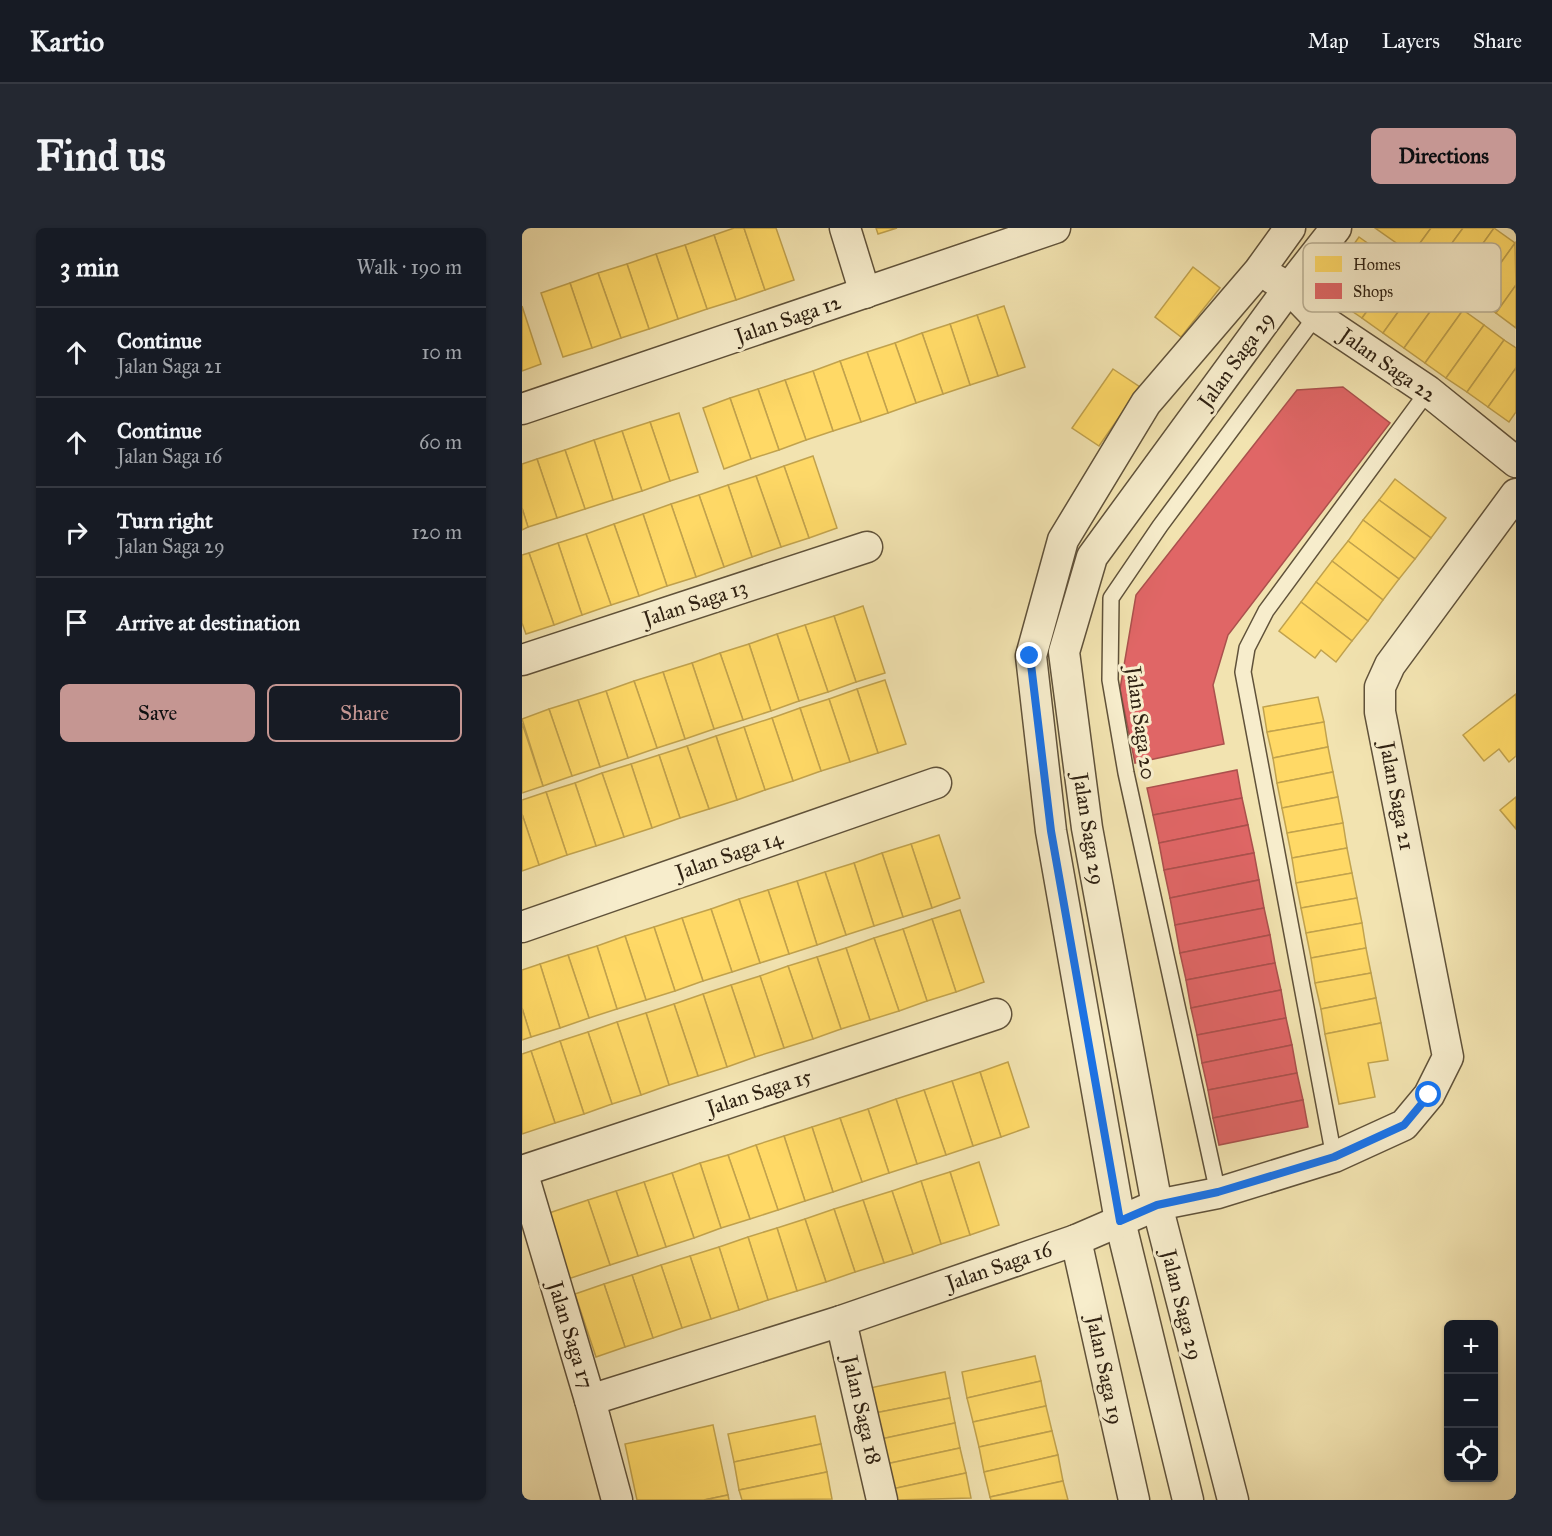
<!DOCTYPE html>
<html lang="en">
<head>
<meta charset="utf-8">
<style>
  :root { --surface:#171b24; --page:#242831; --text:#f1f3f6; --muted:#9ea1a6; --line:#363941; --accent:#c59692 }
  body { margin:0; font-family:"IM FELL Great Primer",serif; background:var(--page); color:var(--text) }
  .controls { position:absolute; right:18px; bottom:18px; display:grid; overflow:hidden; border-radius:9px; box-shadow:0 2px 4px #0004 }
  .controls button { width:54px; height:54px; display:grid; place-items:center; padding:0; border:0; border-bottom:2px solid var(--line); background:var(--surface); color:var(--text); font:30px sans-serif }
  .stop { position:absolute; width:18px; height:18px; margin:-14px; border:4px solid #1a73e8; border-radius:50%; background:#fff }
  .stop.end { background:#1a73e8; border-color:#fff; box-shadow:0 2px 6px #0008 }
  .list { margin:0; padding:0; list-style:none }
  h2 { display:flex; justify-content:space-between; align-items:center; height:78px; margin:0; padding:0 24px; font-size:26px }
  h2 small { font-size:20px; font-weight:400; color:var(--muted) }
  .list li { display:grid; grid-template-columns:39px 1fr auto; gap:18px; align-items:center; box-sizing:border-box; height:90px; padding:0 24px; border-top:2px solid var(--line) }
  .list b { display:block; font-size:22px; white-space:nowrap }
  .list p { margin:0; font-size:20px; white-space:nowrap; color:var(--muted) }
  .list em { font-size:20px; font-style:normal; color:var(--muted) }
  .actions { display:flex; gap:12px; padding:18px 24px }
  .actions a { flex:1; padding:14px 0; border:2px solid var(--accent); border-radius:9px; text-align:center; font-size:21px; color:var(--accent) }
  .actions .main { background:var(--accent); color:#111 }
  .icon { flex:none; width:33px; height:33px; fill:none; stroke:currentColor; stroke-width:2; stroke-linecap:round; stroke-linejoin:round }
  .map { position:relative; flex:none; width:994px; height:1272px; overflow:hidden; border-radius:9px }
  header { display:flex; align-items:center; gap:36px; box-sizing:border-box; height:84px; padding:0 30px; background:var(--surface); border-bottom:2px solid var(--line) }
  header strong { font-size:28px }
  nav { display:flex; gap:33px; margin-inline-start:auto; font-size:21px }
  .intro { display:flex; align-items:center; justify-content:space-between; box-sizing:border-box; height:144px; padding:0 36px }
  h1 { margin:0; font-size:42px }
  .button { padding:15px 27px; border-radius:9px; background:var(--accent); color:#111; font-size:21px; font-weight:700 }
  main { display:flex; gap:36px; padding:0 36px }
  aside { flex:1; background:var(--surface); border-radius:9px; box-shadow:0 2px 4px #0004 }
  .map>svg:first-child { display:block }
  .homes { fill:#ffd966; stroke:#c1a24d; stroke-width:1.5 }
  .shops { fill:#e06666; stroke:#ab514d; stroke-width:1.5 }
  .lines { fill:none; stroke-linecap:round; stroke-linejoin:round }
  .lane-casing { stroke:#60523a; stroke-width:18 }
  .street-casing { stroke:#60523a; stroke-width:33 }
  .lane { stroke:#f7edcc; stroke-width:15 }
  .street { stroke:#f7edcc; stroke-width:30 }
  .route { stroke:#1a73e8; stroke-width:8 }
  .labels { text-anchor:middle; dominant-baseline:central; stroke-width:6; stroke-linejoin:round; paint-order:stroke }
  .street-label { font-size:21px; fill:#2f2112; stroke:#f7edcc }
  .key { fill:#f7edcc; stroke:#bbb094; stroke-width:1.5 }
  .key-label { font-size:16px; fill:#2f2112 }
</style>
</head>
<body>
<header>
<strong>Kartio</strong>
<nav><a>Map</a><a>Layers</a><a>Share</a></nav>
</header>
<div class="intro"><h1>Find us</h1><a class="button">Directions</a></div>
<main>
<aside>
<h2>3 min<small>Walk · 190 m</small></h2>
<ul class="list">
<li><svg class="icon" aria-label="ahead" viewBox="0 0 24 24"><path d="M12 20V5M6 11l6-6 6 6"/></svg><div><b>Continue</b><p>Jalan Saga 21</p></div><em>10 m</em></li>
<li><svg class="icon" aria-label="ahead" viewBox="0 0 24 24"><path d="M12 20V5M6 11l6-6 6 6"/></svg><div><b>Continue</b><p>Jalan Saga 16</p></div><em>60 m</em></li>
<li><svg class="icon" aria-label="right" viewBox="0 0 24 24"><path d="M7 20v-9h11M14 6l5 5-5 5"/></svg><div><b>Turn right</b><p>Jalan Saga 29</p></div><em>120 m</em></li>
<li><svg class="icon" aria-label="arrive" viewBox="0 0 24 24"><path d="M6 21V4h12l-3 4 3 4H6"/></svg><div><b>Arrive at destination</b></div></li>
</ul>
<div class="actions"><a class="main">Save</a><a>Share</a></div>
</aside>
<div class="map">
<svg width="994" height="1272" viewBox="0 0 994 1272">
  <rect width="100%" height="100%" fill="#f2e3b0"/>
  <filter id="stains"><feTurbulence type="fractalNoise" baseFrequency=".00333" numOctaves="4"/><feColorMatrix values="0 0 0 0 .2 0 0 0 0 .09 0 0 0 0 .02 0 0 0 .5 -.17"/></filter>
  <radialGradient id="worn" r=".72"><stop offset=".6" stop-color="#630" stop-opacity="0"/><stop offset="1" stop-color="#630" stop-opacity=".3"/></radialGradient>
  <!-- homes -->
  <g class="homes">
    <path d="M212,0H222L243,62L214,72L192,7Z"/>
    <path d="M222,0H254L272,52L243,62Z"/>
    <path d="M354,0H375L356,6Z"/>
    <path d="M853,0H909L890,26Z"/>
    <path d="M909,0H941L911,41L890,26Z"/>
    <path d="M941,0H972L932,56L911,41Z"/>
    <path d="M972,0L993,15L953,71L932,56Z"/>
    <path d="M192,7L214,72L185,81L163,17Z"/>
    <path d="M837,9L878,38L840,90L799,62Z"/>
    <path d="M993,15L994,57L974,85L953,71Z"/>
    <path d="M163,17L185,81L156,91L134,26Z"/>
    <path d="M134,26L156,91L127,101L105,36Z"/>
    <path d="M105,36L127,101L99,110L76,45Z"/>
    <path d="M878,38L899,52L861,105L840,90Z"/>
    <path d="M671,39L698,60L659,109L633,89Z"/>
    <path d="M76,45L99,110L70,120L48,55Z"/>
    <path d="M899,52L920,67L882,120L861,105Z"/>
    <path d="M48,55L70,120L41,129L19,65Z"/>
    <path d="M994,57V100L974,85Z"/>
    <path d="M920,67L941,82L903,135L882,120Z"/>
    <path d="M0,78L19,136L0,143Z"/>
    <path d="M482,78L503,139L476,148L455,87Z"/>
    <path d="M941,82L962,97L924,150L903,135Z"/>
    <path d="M455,87L476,148L448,157L428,96Z"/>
    <path d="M428,96L448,157L421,166L400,105Z"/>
    <path d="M962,97L982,112L945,164L924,150Z"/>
    <path d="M400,105L421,166L394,175L373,115Z"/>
    <path d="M982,112L994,120V140L966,179L945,164Z"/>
    <path d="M373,115L394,175L366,185L345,124Z"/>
    <path d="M345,124L366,185L339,194L318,133Z"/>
    <path d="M318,133L339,194L311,203L291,143Z"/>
    <path d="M994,140V184L987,194L966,179Z"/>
    <path d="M591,141L618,159L577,218L550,200Z"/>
    <path d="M291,143L311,203L284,212L263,152Z"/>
    <path d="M263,152L284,212L257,222L236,161Z"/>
    <path d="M236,161L257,222L229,231L208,170Z"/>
    <path d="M208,170L229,231L202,241L181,180Z"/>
    <path d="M157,185L176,244L148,253L128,194Z"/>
    <path d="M128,194L148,253L120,263L100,203Z"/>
    <path d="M100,203L120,263L91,272L72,212Z"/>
    <path d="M72,212L91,272L63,281L43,222Z"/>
    <path d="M43,222L63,281L35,290L15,231Z"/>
    <path d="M291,228L315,300L287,310L262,238Z"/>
    <path d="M15,231L35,290L6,299L0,280V236Z"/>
    <path d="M262,238L287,310L259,319L234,248Z"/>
    <path d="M234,248L259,319L230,329L206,257Z"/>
    <path d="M873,251L924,290L909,310L857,272Z"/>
    <path d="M206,257L230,329L202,339L177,267Z"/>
    <path d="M177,267L202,339L174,349L149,276Z"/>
    <path d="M857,272L909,310L893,331L841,292Z"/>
    <path d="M149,276L174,349L145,358L121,286Z"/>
    <path d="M0,280L6,299L0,302Z"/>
    <path d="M121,286L145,358L117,368L92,296Z"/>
    <path d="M841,292L893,331L877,351L826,313Z"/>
    <path d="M92,296L117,368L89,377L64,306Z"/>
    <path d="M64,306L89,377L60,387L36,315Z"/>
    <path d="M826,313L877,351L861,372L810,333Z"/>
    <path d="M36,315L60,387L32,397L7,325Z"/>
    <path d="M7,325L32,397L4,406L0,395V327Z"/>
    <path d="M810,333L861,372L846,393L794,354Z"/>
    <path d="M794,354L846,393L830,413L779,374Z"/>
    <path d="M779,374L830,413L814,434L799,422L793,430L757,403Z"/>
    <path d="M341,378L363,445L334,454L312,388Z"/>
    <path d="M312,388L334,454L306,464L283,397Z"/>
    <path d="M283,397L306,464L277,473L255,406Z"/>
    <path d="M255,406L277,473L249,483L227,416Z"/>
    <path d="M227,416L249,483L221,492L198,425Z"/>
    <path d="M198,425L221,492L192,501L170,435Z"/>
    <path d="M170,435L192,501L163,511L141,444Z"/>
    <path d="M141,444L163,511L135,520L112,453Z"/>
    <path d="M363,452L384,516L356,525L335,461Z"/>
    <path d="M112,453L135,520L106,530L84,463Z"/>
    <path d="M335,461L356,525L328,534L307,471Z"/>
    <path d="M84,463L106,530L78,539L56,472Z"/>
    <path d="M994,466V528L987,534L977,521L962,533L941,507Z"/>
    <path d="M796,469L802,494L745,504L741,479Z"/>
    <path d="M307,471L328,534L299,543L278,480Z"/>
    <path d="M56,472L78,539L50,548L27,481Z"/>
    <path d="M278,480L299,543L271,553L250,490Z"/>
    <path d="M27,481L50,548L21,558L0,491Z"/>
    <path d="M250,490L271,553L243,562L222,499Z"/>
    <path d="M802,494L806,519L751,530L745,504Z"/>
    <path d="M0,495L21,558L0,565Z"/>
    <path d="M222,499L243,562L215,572L194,508Z"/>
    <path d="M194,508L215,572L187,581L165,518Z"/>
    <path d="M165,518L187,581L158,590L137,527Z"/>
    <path d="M806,519L811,544L755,555L751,530Z"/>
    <path d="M137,527L158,590L130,600L109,536Z"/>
    <path d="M109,536L130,600L102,609L80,545Z"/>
    <path d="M811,544L816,569L760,580L755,555Z"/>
    <path d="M80,545L102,609L74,618L53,555Z"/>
    <path d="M53,555L74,618L45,627L24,564Z"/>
    <path d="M24,564L45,627L17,637L0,586V572Z"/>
    <path d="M816,569L821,595L765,605L760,580Z"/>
    <path d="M994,569V601L978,582Z"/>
    <path d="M0,586L17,637L0,643Z"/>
    <path d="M821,595L825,620L770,630L765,605Z"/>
    <path d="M417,607L438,670L410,680L389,616Z"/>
    <path d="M389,616L410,680L381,689L360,625Z"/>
    <path d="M825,620L830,645L774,655L770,630Z"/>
    <path d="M360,625L381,689L352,698L332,635Z"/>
    <path d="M332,635L352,698L324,707L303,644Z"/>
    <path d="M303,644L324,707L295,717L275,653Z"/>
    <path d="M830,645L835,670L779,680L774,655Z"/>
    <path d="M275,653L295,717L267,726L246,662Z"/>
    <path d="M246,662L267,726L238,735L217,671Z"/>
    <path d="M835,670L840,695L784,705L779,680Z"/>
    <path d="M217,671L238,735L210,744L189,681Z"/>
    <path d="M189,681L210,744L181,753L160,690Z"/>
    <path d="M438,682L462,754L434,764L410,691Z"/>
    <path d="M160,690L181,753L153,763L132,699Z"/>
    <path d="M410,691L434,764L405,773L381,701Z"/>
    <path d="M840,695L844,720L789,730L784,705Z"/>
    <path d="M132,699L153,763L124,772L103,708Z"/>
    <path d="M381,701L405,773L377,783L352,710Z"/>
    <path d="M103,708L124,772L95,781L75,718Z"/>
    <path d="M352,710L377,783L348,792L324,720Z"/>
    <path d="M75,718L95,781L67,790L46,727Z"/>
    <path d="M324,720L348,792L319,801L295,729Z"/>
    <path d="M844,720L849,745L793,755L789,730Z"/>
    <path d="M46,727L67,790L38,800L18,736Z"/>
    <path d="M295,729L319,801L291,811L266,738Z"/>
    <path d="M18,736L38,800L9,809L0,780V742Z"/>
    <path d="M266,738L291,811L262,820L238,748Z"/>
    <path d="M849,745L854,770L799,781L793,755Z"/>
    <path d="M238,748L262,820L233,829L209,757Z"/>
    <path d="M209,757L233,829L205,839L181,766Z"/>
    <path d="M181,766L205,839L176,848L152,776Z"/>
    <path d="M854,770L859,795L803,806L799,781Z"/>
    <path d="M152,776L176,848L147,857L124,785Z"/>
    <path d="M0,780L9,809L0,812Z"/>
    <path d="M124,785L147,857L119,867L95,794Z"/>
    <path d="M95,794L119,867L90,876L66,804Z"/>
    <path d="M859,795L866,832L846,835L853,869L817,876L803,806Z"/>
    <path d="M66,804L90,876L62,886L38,813Z"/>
    <path d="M38,813L62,886L33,895L9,823Z"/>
    <path d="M9,823L33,895L0,906V826Z"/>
    <path d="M486,834L507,899L479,909L458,844Z"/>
    <path d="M458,844L479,909L451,918L430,853Z"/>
    <path d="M430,853L451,918L424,927L402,862Z"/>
    <path d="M402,862L424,927L395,936L374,871Z"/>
    <path d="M374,871L395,936L367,945L346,881Z"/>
    <path d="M346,881L367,945L340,954L318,890Z"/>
    <path d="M318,890L340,954L311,964L290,899Z"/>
    <path d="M290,899L311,964L283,973L262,908Z"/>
    <path d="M262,908L283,973L256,982L234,917Z"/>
    <path d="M234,917L256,982L228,991L206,927Z"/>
    <path d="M206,927L228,991L199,1000L178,935Z"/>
    <path d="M457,934L477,997L448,1007L428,944Z"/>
    <path d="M178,935L199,1000L172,1010L150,945Z"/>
    <path d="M428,944L448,1007L419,1016L399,953Z"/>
    <path d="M150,945L172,1010L144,1019L122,954Z"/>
    <path d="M399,953L419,1016L391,1026L370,963Z"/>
    <path d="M122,954L144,1019L116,1028L94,963Z"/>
    <path d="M94,963L116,1028L88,1037L66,972Z"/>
    <path d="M370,963L391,1026L362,1035L341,972Z"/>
    <path d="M66,972L88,1037L34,1055L12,990Z"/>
    <path d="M341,972L362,1035L333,1044L312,981Z"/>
    <path d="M312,981L333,1044L304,1054L283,991Z"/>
    <path d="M283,991L304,1054L275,1063L255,1000Z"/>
    <path d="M255,1000L275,1063L246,1072L226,1009Z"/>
    <path d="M226,1009L246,1072L217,1082L197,1019Z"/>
    <path d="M197,1019L217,1082L189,1091L168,1028Z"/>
    <path d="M168,1028L189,1091L160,1100L139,1037Z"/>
    <path d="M139,1037L160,1100L131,1110L110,1047Z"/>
    <path d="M110,1047L131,1110L103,1119L82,1056Z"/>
    <path d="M82,1056L103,1119L74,1129L53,1066Z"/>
    <path d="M513,1128L519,1153L445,1170L440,1144Z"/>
    <path d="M423,1144L428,1170L353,1185L348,1160Z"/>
    <path d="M519,1153L524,1178L451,1194L445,1170Z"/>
    <path d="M428,1170L433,1195L359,1211L353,1185Z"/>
    <path d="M524,1178L530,1203L457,1219L451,1194Z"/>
    <path d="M293,1188L299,1216L212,1234L206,1206Z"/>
    <path d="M433,1195L438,1220L364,1236L359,1211Z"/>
    <path d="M191,1197L206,1267L182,1272H115L103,1216Z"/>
    <path d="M530,1203L536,1227L462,1244L457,1219Z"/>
    <path d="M299,1216L305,1244L217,1262L212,1234Z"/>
    <path d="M438,1220L444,1245L370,1261L364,1236Z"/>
    <path d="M536,1227L541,1253L468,1269L462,1244Z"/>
    <path d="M305,1244L310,1271L220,1272L217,1262Z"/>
    <path d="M444,1245L449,1270L372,1272L370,1261Z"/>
    <path d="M541,1253L546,1272H469L468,1269Z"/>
    <path d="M206,1267L207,1272H182Z"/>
  </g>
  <!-- shops -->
  <g class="shops">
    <path d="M821,159L868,195L706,407L691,457L702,516L613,535L598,461L614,367L775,162Z"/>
    <path d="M715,542L720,570L631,587L625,560Z"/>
    <path d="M720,570L726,597L637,615L631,587Z"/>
    <path d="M726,597L732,625L642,642L637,615Z"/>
    <path d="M732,625L737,652L648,670L642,642Z"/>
    <path d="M737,652L742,680L653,697L648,670Z"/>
    <path d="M742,680L748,707L658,725L653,697Z"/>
    <path d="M748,707L753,735L664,752L658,725Z"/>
    <path d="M753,735L759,762L669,780L664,752Z"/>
    <path d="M759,762L764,790L675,807L669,780Z"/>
    <path d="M764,790L770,817L680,835L675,807Z"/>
    <path d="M770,817L775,845L686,862L680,835Z"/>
    <path d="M775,845L781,872L691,890L686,862Z"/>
    <path d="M781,872L786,899L697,917L691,890Z"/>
  </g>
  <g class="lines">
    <defs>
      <g id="lane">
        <path d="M812,929L721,444L725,420L744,383L906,163"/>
        <path d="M696,965L604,545L588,452L589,370L638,298L794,88"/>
      </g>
      <g id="street">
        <path d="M323,0L343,65"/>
        <path d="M750,50L767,60L794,88L906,163L994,234"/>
        <path d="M0,181L533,0"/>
        <path d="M0,432L345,319"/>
        <path d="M0,699L414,555"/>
        <path d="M0,943L474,786"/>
        <path d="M0,943L68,1172L95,1272"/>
        <path d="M554,1012L612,1272"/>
        <path d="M319,1093L360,1272"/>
        <path d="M68,1172L319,1093L554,1012L635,977L696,965L812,929L882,897L907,867L926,829L858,484V459L868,437L994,266"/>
        <path d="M666,1272L598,993L529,603L509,428L541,312L624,175L737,43L768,0"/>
        <path d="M711,1272L635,977L565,600L542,424L570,329L767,60L814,0"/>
      </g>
    </defs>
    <!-- lane casing -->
    <use href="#lane" class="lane-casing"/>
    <!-- street casing -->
    <use href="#street" class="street-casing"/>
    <!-- lane -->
    <use href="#lane" class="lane"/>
    <!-- street -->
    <use href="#street" class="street"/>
  </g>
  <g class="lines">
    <!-- route -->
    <path class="route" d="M508,428L529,603L598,993L635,977L696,964L812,929L882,897L907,867"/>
  </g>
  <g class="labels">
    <!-- street labels -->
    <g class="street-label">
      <text transform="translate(266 91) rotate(-19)">Jalan Saga 12</text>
      <text transform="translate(714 132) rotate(-54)">Jalan Saga 29</text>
      <text transform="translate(866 137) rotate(35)">Jalan Saga 22</text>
      <text transform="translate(173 375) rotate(-18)">Jalan Saga 13</text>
      <text transform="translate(619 495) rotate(82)">Jalan Saga 20</text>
      <text transform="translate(875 568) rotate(79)">Jalan Saga 21</text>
      <text transform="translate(567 601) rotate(81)">Jalan Saga 29</text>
      <text transform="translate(207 627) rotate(-19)">Jalan Saga 14</text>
      <text transform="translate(237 864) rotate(-18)">Jalan Saga 15</text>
      <text transform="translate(477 1038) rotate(-19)">Jalan Saga 16</text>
      <text transform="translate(660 1077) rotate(76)">Jalan Saga 29</text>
      <text transform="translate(49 1107) rotate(73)">Jalan Saga 17</text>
      <text transform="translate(583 1142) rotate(78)">Jalan Saga 19</text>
      <text transform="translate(340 1182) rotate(77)">Jalan Saga 18</text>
    </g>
  </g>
  <!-- legend -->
  <rect x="781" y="15" width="198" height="69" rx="9" class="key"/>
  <rect x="793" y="28" width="27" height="16" fill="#ffd966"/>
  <rect x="793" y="55" width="27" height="16" fill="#e06666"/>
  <g class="key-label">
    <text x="831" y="42">Homes</text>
    <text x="831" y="69">Shops</text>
  </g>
  <rect width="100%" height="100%" filter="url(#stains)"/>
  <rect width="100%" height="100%" fill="url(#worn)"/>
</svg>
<div class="controls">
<button>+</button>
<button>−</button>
<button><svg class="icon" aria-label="locate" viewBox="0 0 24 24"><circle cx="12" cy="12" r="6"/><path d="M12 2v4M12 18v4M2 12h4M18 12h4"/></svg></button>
</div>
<div class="stop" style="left:907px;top:867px"></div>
<div class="stop end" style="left:508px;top:428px"></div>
</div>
</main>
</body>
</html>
